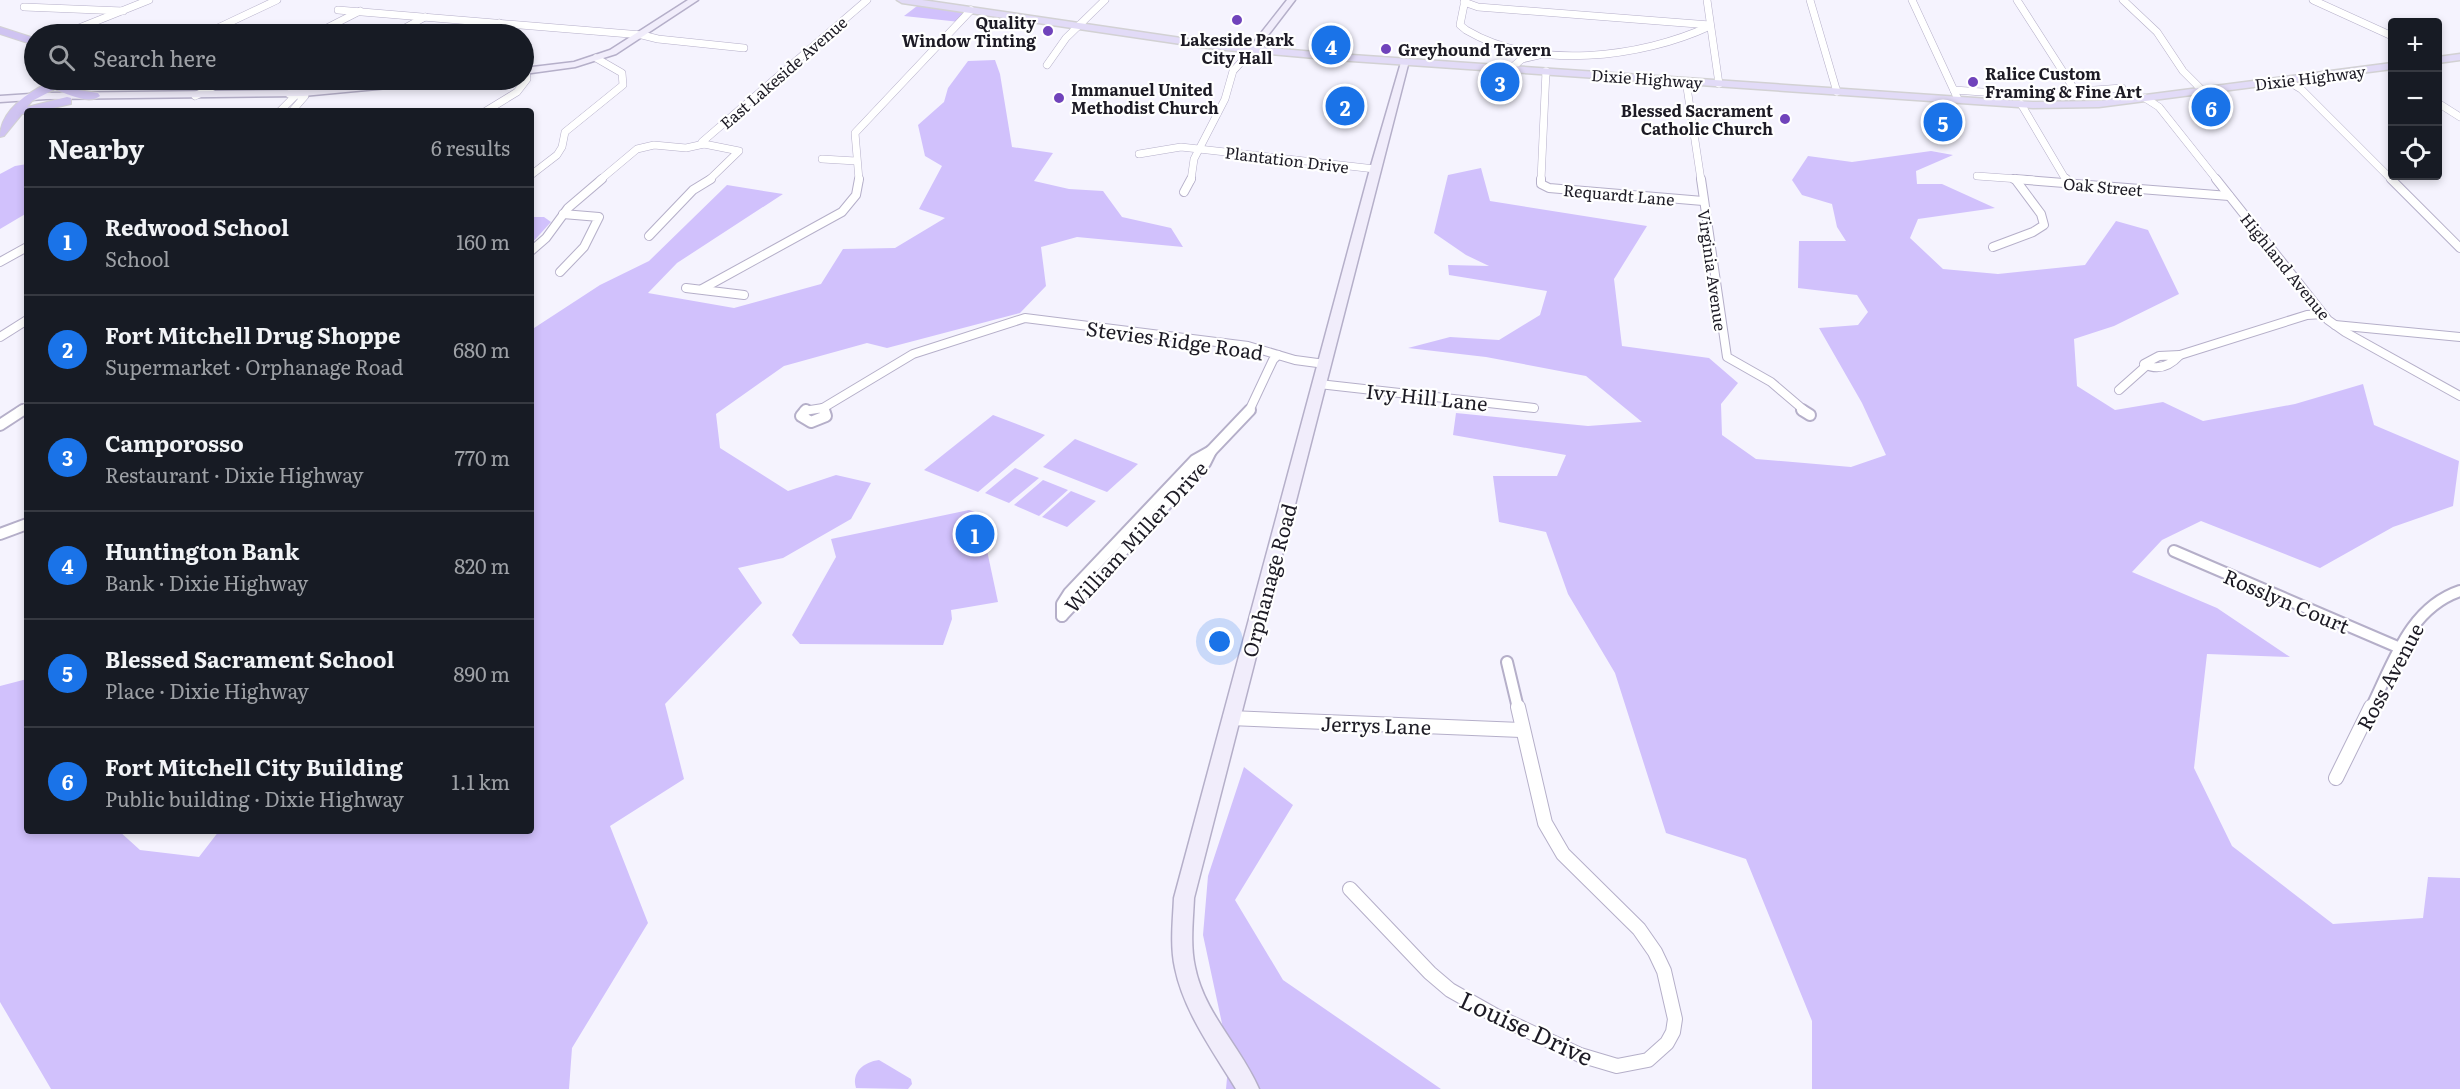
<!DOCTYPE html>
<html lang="en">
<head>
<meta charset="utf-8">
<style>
  :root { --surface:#171b24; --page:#242831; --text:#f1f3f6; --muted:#9ea1a6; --line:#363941; --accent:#1a73e8 }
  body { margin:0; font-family:Literata,serif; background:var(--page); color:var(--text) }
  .controls { position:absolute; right:18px; top:18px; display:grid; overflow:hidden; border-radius:6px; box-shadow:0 3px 9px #0003 }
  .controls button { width:54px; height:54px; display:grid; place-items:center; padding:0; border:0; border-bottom:2px solid var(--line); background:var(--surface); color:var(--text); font:30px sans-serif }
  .you { position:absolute; left:1220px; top:642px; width:21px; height:21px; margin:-15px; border:4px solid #fff; border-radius:50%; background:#1a73e8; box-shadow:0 0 0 9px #1a73e833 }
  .badge { display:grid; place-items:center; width:39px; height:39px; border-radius:50%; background:var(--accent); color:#fff; font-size:20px; font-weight:700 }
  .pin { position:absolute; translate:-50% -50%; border:3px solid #fff; box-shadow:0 2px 6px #0006 }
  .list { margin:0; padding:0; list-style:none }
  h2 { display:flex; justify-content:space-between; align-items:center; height:78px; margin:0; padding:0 24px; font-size:26px }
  h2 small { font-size:20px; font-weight:400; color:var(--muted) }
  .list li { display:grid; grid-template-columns:39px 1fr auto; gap:18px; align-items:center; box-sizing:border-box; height:108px; padding:0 24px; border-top:2px solid var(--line) }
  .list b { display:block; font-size:22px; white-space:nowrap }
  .list p { margin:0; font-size:20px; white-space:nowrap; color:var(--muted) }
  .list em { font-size:20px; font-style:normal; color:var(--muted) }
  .icon { flex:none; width:33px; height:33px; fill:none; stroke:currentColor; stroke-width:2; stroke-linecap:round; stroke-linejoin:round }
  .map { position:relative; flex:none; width:2460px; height:1089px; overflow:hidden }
  .search { position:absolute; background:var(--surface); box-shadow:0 3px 9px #0003; left:24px; top:24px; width:510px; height:66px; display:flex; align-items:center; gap:15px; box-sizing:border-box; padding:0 21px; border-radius:33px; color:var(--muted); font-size:22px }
  .panel { position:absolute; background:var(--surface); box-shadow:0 3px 9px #0003; left:24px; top:108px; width:510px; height:726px; border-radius:6px }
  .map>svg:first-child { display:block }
  .green { fill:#d1c1fc }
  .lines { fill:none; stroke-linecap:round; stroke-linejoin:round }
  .minor-far3-casing { stroke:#b5afc9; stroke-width:8 }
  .minor-far2-casing { stroke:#b5afc9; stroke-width:10 }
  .minor-far1-casing { stroke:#b5afc9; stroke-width:14 }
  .minor-casing { stroke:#b5afc9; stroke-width:16 }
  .secondary-casing { stroke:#b5afc9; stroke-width:3 }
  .primary-casing { stroke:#d2d1d3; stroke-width:3 }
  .motorway-casing { stroke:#d2d1d3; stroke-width:2 }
  .minor-far3 { stroke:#fff; stroke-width:7 }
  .minor-far2 { stroke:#fff; stroke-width:8 }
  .minor-far1 { stroke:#fff; stroke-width:10 }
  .minor { stroke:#fff; stroke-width:14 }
  .secondary { fill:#f1edfb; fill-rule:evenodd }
  .primary { fill:#e2dbf7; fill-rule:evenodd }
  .motorway { fill:#cfc3f1; fill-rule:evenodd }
  .poi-dot { fill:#7043bb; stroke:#fff; stroke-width:2 }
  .labels { text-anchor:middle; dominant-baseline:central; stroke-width:4.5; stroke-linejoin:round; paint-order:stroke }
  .far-poi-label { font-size:16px; font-weight:bold; fill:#1d1b25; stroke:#fff; text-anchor:start }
  .far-street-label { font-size:16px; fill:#1d1b25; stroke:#fff }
  .street-label { font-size:20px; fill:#1d1b25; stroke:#fff }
  .near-street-label { font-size:24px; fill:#1d1b25; stroke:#fff }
</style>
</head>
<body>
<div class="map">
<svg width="2460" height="1089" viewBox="0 0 2460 1089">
  <rect width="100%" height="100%" fill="#f5f3fe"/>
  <!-- green -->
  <g class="green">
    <path d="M921,3L971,10L960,22L904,16Z"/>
    <path d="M995,60L1000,74L1012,147L1053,153L1034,181L1069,189L1103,191L1122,217L1171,228L1183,247L1077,237L1041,247L1046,286L1020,313L887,348L867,343L784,366L716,414L720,448L788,491L836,475L871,483L851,519L783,558L738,568L762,603L665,704L684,779L610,826L648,923L572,1048L569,1089H51L0,1002V686L27,679V831H119L140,850L199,857L219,831H531V330L600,285L649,261L727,185L783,194L677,263L648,293L734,308L821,284L843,249L895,248L945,218L919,209L942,166L925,156L918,125L944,102L948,88L968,61Z"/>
    <path d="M1931,151L1953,155L1916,171L1917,184H1942L1995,208L1918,219L1910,238L1943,269L1998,274L2085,265L2116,221L2148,230L2179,294L2114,326L2074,339L2077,386L2115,410L2163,402L2203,421L2295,404L2363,384L2374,425L2459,461L2453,506L2393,527L2320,568L2201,521L2162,540L2132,572L2217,608L2290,657L2207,654L2194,768L2232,846L2333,924L2423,918L2428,877L2460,878V1089H1812V1021L1746,859L1666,833L1615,673L1568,594L1546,532L1499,522L1493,476H1557L1566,455L1453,435L1456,413L1588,426L1642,422L1586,376L1486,357L1408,348L1450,337L1499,340L1540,315L1547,291L1449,275L1448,265L1489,266L1466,255L1434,233L1448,175L1481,168L1490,201L1647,226L1614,279L1622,346L1709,358L1738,383L1721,404L1722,435L1756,459L1851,467L1886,455L1862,403L1819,328L1858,325L1868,312L1857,295L1798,288L1799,241H1846L1837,227L1832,204L1802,195L1792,180L1808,156L1852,162Z"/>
    <path d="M27,164V213L0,229V174L15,166Z"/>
    <path d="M531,217H544L551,222L531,244Z"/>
    <path d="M993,415L1045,435L978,492L924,470Z"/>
    <path d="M1075,439L1138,464L1107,492L1043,467Z"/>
    <path d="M1015,468L1039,478L1009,503L985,493Z"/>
    <path d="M1043,480L1068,490L1039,516L1014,505Z"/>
    <path d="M1071,491L1096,501L1067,527L1042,517Z"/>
    <path d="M969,510L979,513L998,602L951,610L952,619L943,645L800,644L792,635L836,557L831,539Z"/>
    <path d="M1244,767L1293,805L1235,900L1283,980L1441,1089H1226L1229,1056L1203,935L1208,876Z"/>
    <path d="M879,1060L911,1079L912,1084L908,1089L856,1088C851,1072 864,1062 879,1060Z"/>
  </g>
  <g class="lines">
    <defs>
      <g id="minor-far3">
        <path d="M1465,0L1460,25L1466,30C1535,71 1641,58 1710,26"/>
        <path d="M1707,0L1719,84"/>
        <path d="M1810,0L1837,92"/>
        <path d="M1912,0L1957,97"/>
        <path d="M2017,0L2076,92"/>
        <path d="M2123,0L2157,32L2183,71L2203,91"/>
        <path d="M2313,0L2392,36"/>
        <path d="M1464,2L1478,7L1710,25"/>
        <path d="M24,7L123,11"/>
        <path d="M338,10L642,35L658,39L744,48"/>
        <path d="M74,30L149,0"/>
        <path d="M205,34L277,0"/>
        <path d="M315,34L360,11"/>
        <path d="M394,34L425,17"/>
        <path d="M478,34L499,23"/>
        <path d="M1047,65L1066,38L1105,0"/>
        <path d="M1510,69L1522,59L1539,55"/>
        <path d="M2286,80L2301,89L2392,180"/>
        <path d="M1686,81L1701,180"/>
        <path d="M397,84L401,80"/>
        <path d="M1954,90L2025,95L2122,88"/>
        <path d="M289,94L312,80"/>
        <path d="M195,96L227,80"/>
        <path d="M2145,98L2159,107L2217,180"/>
        <path d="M2438,103L2460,117"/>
        <path d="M2021,104L2066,180"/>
        <path d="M280,111L295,96L303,93L305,96L292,111"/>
        <path d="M486,111L517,92L527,79L526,71"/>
        <path d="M704,144L702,142L867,0"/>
        <path d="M1139,154L1181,147L1375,169"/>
        <path d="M822,159L856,161"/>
        <path d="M531,175L557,155L562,147L565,132L623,85L622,73L596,58"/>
        <path d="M1977,176L2033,180"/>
        <path d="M600,180L637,149L654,145L686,148L704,144L739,151L709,180"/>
        <path d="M859,180L855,133L971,10"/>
        <path d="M1191,180L1194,159L1225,99L1233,71L1253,49"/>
        <path d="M1541,180L1546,71"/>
      </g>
      <g id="minor-far2">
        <path d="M1541,179V184L1549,188L1703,201"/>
        <path d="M1701,179L1727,357L1771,382L1805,411"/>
        <path d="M2014,179L2229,196"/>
        <path d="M2066,179L2068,183"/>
        <path d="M2216,179L2328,320L2345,332L2460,396"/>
        <path d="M2391,179L2460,248"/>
        <path d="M1184,192L1191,179"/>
        <path d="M649,236L693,190L711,179"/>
        <path d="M1993,247L2033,232L2044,225L2041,214L2015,179"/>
        <path d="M531,251L546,238L568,208L602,179"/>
        <path d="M0,262L27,247"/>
        <path d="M560,272L584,247L599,217L563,214"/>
        <path d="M686,288L744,295"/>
        <path d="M702,289L842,212L856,195L859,179"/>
        <path d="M2335,325L2460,337"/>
        <path d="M0,337L27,320"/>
        <path d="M2180,355C2170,366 2158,371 2144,364L2159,356Z"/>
        <path d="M2180,355L2307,315L2323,314"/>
        <path d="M1319,384L1534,408"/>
        <path d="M2119,390L2146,366"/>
        <path d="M823,408L824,411"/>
        <path d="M823,408L913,354L1025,318L1248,346L1295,360L1325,364"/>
        <path d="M20,411L27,407"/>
        <path d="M804,411L823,408"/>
        <path d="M1249,411L1273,360L1278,355"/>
      </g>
      <g id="minor-far1">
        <path d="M806,410L801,416L811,422L826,416L824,410"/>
        <path d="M1802,410L1810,415"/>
        <path d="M0,425L23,410"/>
        <path d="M0,534L27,524"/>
        <path d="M2174,551L2400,648"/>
        <path d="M1062,616V604L1069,593L1195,460L1211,451L1250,410"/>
        <path d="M1062,616L1205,463L1211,451"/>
        <path d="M1507,662L1518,708"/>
        <path d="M2371,708C2393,664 2409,608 2460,591"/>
      </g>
      <g id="minor">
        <path d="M1230,718L1521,730"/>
        <path d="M2336,778L2371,707"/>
        <path d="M1350,889L1430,973L1450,990L1496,1016L1580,1055L1617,1066L1648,1060L1667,1043L1673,1032L1675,1019L1664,971L1655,952L1639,929L1563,854L1545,823L1518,707"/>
      </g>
      <g id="secondary">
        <path d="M688,0H698L616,54L575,67L524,74V68L574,62L610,50Z"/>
        <path d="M1287,0H1295L1256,51H1250V47Z"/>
        <path d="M1402,59L1409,61L1194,898C1193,921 1190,945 1195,967C1204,1013 1241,1047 1259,1089H1236C1213,1051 1184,1012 1175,968C1170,945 1173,921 1174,898L1370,169Z"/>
        <path d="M417,80H446L441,83L303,96L46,99L0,102V96L46,93L303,90Z"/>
      </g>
      <g id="primary">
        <path d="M897,0H922L1215,43L1337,54L2033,102L2099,101L2392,63V69L2099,107L2033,108L1337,60L1215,49L902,3Z"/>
        <path d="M2460,54V60L2438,63V57Z"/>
      </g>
      <g id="motorway">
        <path d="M0,27L34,38V45L0,34Z"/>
        <path d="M49,80H61V82L78,90L98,93L100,96C89,105 67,94 55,89L32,101L27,107L67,97L71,98V104L40,111H27V114H22L4,136L0,137C0,110 28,93 49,82Z"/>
      </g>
    </defs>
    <!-- minor-far3 casing -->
    <use href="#minor-far3" class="minor-far3-casing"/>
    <!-- minor-far2 casing -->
    <use href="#minor-far2" class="minor-far2-casing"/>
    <!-- minor-far1 casing -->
    <use href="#minor-far1" class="minor-far1-casing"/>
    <!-- minor casing -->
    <use href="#minor" class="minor-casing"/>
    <!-- secondary casing -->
    <use href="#secondary" class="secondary-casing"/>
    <!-- primary casing -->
    <use href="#primary" class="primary-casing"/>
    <!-- motorway casing -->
    <use href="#motorway" class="motorway-casing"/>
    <!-- minor-far3 -->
    <use href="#minor-far3" class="minor-far3"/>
    <!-- minor-far2 -->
    <use href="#minor-far2" class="minor-far2"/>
    <!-- minor-far1 -->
    <use href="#minor-far1" class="minor-far1"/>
    <!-- minor -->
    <use href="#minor" class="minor"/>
    <!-- secondary -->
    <use href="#secondary" class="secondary"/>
    <!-- primary -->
    <use href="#primary" class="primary"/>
    <!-- motorway -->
    <use href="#motorway" class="motorway"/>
  </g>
  <!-- markers -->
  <g class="poi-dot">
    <circle cx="1237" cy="20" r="6"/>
    <circle cx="1048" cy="31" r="6"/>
    <circle cx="1386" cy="49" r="6"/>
    <circle cx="1973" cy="82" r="6"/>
    <circle cx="1059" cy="98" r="6"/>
    <circle cx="1785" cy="119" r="6"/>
  </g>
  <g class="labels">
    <!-- far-poi labels -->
    <g class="far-poi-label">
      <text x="1036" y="22" text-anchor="end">Quality<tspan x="1036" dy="18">Window Tinting</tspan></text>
      <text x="1237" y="39" text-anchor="middle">Lakeside Park<tspan x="1237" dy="18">City Hall</tspan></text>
      <text x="1398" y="49">Greyhound Tavern</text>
      <text x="1985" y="73">Ralice Custom<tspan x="1985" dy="18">Framing &amp; Fine Art</tspan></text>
      <text x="1071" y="89">Immanuel United<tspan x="1071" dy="18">Methodist Church</tspan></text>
      <text x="1773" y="110" text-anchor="end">Blessed Sacrament<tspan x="1773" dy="18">Catholic Church</tspan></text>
    </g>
    <!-- far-street labels -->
    <g class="far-street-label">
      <text transform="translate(783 72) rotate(-41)">East Lakeside Avenue</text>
      <text transform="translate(2310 77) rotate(-7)">Dixie Highway</text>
      <text transform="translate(1647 78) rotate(4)">Dixie Highway</text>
      <text transform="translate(1287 159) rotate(7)">Plantation Drive</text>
      <text transform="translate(2103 186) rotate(5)">Oak Street</text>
      <text transform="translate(1619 194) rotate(5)">Requardt Lane</text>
      <text transform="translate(2286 266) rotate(51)">Highland Avenue</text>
      <text transform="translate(1713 270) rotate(82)">Virginia Avenue</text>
    </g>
    <!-- street labels -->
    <g class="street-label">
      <text transform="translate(1175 339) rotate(8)">Stevies Ridge Road</text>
      <text transform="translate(1427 396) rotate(6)">Ivy Hill Lane</text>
      <text transform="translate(1135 536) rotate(-47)">William Miller Drive</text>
      <text transform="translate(1268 580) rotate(-75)">Orphanage Road</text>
      <text transform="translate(2287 600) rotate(23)">Rosslyn Court</text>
      <text transform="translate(2389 676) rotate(-62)">Ross Avenue</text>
      <text transform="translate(1376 724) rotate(2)">Jerrys Lane</text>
    </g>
    <!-- near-street labels -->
    <g class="near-street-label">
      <text transform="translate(1527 1027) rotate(25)">Louise Drive</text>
    </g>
  </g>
</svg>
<div class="controls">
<button>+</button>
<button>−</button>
<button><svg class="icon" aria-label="locate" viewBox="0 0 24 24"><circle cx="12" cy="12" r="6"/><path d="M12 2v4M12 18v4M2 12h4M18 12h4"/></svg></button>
</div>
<div class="you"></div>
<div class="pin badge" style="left:975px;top:534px">1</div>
<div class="pin badge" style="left:1345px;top:106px">2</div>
<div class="pin badge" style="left:1500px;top:82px">3</div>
<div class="pin badge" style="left:1331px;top:45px">4</div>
<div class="pin badge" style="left:1943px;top:122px">5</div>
<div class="pin badge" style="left:2211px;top:107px">6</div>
<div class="search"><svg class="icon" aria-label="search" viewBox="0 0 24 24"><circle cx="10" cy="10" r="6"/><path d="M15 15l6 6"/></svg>Search here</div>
<section class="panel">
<h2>Nearby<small>6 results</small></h2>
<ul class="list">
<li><span class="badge">1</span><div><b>Redwood School</b><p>School</p></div><em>160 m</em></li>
<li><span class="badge">2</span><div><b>Fort Mitchell Drug Shoppe</b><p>Supermarket · Orphanage Road</p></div><em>680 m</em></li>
<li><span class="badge">3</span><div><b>Camporosso</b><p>Restaurant · Dixie Highway</p></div><em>770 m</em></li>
<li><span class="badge">4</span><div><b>Huntington Bank</b><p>Bank · Dixie Highway</p></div><em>820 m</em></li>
<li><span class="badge">5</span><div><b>Blessed Sacrament School</b><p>Place · Dixie Highway</p></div><em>890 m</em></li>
<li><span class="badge">6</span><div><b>Fort Mitchell City Building</b><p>Public building · Dixie Highway</p></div><em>1.1 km</em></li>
</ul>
</section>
</div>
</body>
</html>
